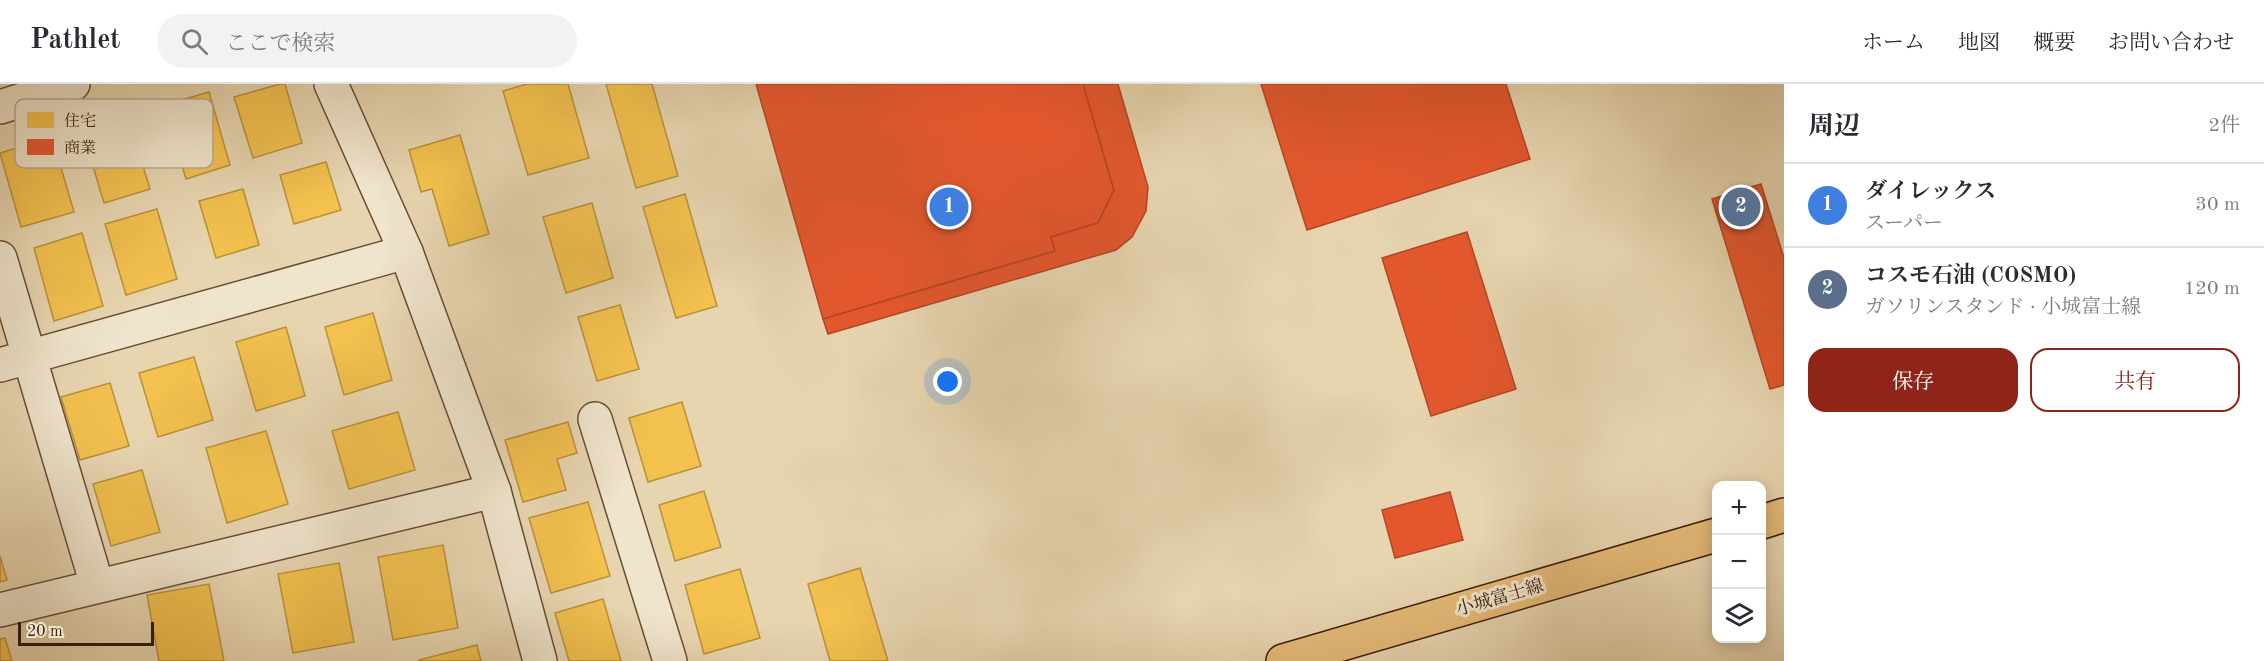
<!DOCTYPE html>
<html lang="ja">
<head>
<meta charset="utf-8">
<style>
  :root { --surface:#fff; --page:#f2f2f3; --text:#2b2b33; --muted:#7c7c81; --line:#e1e1e2; --accent:#8f2418 }
  body { margin:0; font-family:"Old Standard TT","Noto Serif JP",serif; background:var(--page); color:var(--text) }
  .controls { position:absolute; right:18px; bottom:18px; display:grid; overflow:hidden; border-radius:12px; box-shadow:0 3px 15px #0003 }
  .controls button { width:54px; height:54px; display:grid; place-items:center; padding:0; border:0; border-bottom:2px solid var(--line); background:var(--surface); color:var(--text); font:30px sans-serif }
  .scale { position:absolute; left:18px; bottom:15px; width:136px; box-sizing:border-box; padding-left:6px; border:3px solid #3c1e0a; border-top:0; font-size:16px; line-height:21px; white-space:nowrap; color:#3c1e0a; -webkit-text-stroke:4px #efe4cc; paint-order:stroke }
  .you { position:absolute; left:948px; top:298px; width:21px; height:21px; margin:-15px; border:4px solid #fff; border-radius:50%; background:#1a73e8; box-shadow:0 0 0 9px #1a73e833 }
  .badge { display:grid; place-items:center; width:39px; height:39px; border-radius:50%; background:var(--accent); color:#fff; font-size:20px; font-weight:700 }
  .pin { position:absolute; translate:-50% -50%; border:3px solid #fff; box-shadow:0 2px 6px #0006 }
  .list { margin:0; padding:0; list-style:none }
  h2 { display:flex; justify-content:space-between; align-items:center; height:78px; margin:0; padding:0 24px; font-size:26px }
  h2 small { font-size:20px; font-weight:400; color:var(--muted) }
  .list li { display:grid; grid-template-columns:39px 1fr auto; gap:18px; align-items:center; box-sizing:border-box; height:84px; padding:0 24px; border-top:2px solid var(--line) }
  .list b { display:block; font-size:22px; white-space:nowrap }
  .list p { margin:0; font-size:20px; white-space:nowrap; color:var(--muted) }
  .list em { font-size:20px; font-style:normal; color:var(--muted) }
  .actions { display:flex; gap:12px; padding:18px 24px }
  .actions a { flex:1; padding:14px 0; border:2px solid var(--accent); border-radius:18px; text-align:center; font-size:21px; color:var(--accent) }
  .actions .main { background:var(--accent); color:#fff }
  .icon { flex:none; width:33px; height:33px; fill:none; stroke:currentColor; stroke-width:2; stroke-linecap:round; stroke-linejoin:round }
  .map { position:relative; flex:none; width:1784px; height:577px; overflow:hidden }
  header { display:flex; align-items:center; gap:36px; box-sizing:border-box; height:84px; padding:0 30px; background:var(--surface); border-bottom:2px solid var(--line) }
  header strong { font-size:28px }
  nav { display:flex; gap:33px; margin-inline-start:auto; font-size:21px }
  .search { width:420px; height:54px; background:var(--page); display:flex; align-items:center; gap:15px; box-sizing:border-box; padding:0 21px; border-radius:33px; color:var(--muted); font-size:22px }
  main { display:flex }
  aside { flex:1; background:var(--surface) }
  .map>svg:first-child { display:block }
  .homes { fill:#f2c14e; stroke:#bb903a; stroke-width:1.5 }
  .shops { fill:#e4572e; stroke:#b24623; stroke-width:1.5 }
  .lines { fill:none; stroke-linecap:round; stroke-linejoin:round }
  .street-casing { stroke:#674c34; stroke-width:36 }
  .primary-casing { stroke:#3c1e0a; stroke-width:36 }
  .street { stroke:#efe4cc; stroke-width:33 }
  .primary { stroke:#e4ba78; stroke-width:33 }
  .labels { text-anchor:middle; dominant-baseline:central; stroke-width:6; stroke-linejoin:round; paint-order:stroke }
  .street-label { font-size:18px; fill:#3c1e0a; stroke:#efe4cc }
  .key { fill:#efe4cc; stroke:#b9a992; stroke-width:1.5 }
  .key-label { font-size:16px; fill:#3c1e0a }
</style>
</head>
<body>
<header>
<strong>Pathlet</strong>
<div class="search"><svg class="icon" aria-label="search" viewBox="0 0 24 24"><circle cx="10" cy="10" r="6"/><path d="M15 15l6 6"/></svg>ここで検索</div>
<nav><a>ホーム</a><a>地図</a><a>概要</a><a>お問い合わせ</a></nav>
</header>
<main>
<div class="map">
<svg width="1784" height="577" viewBox="0 0 1784 577">
  <rect width="100%" height="100%" fill="#e7d5b0"/>
  <filter id="stains"><feTurbulence type="fractalNoise" baseFrequency=".00333" numOctaves="4"/><feColorMatrix values="0 0 0 0 .2 0 0 0 0 .09 0 0 0 0 .02 0 0 0 .5 -.17"/></filter>
  <radialGradient id="worn" r=".72"><stop offset=".6" stop-color="#630" stop-opacity="0"/><stop offset="1" stop-color="#630" stop-opacity=".3"/></radialGradient>
  <!-- homes -->
  <g class="homes">
    <path d="M280,0H285L302,59L253,74L234,13Z"/>
    <path d="M527,0H568L589,74L528,91L503,7Z"/>
    <path d="M606,0H652L678,92L636,104Z"/>
    <path d="M209,8L230,81L186,95L164,21Z"/>
    <path d="M129,36L150,105L104,119L83,49Z"/>
    <path d="M460,51L489,150L449,162L432,105L421,108L409,66Z"/>
    <path d="M52,53L74,128L21,143L0,69Z"/>
    <path d="M326,78L341,126L294,140L280,91Z"/>
    <path d="M243,105L259,161L216,174L199,117Z"/>
    <path d="M685,110L717,222L676,234L643,123Z"/>
    <path d="M592,119L613,194L566,209L543,133Z"/>
    <path d="M157,125L177,195L126,211L105,140Z"/>
    <path d="M82,149L103,222L54,237L34,164Z"/>
    <path d="M620,221L639,285L597,297L578,233Z"/>
    <path d="M373,229L392,296L344,311L325,243Z"/>
    <path d="M286,243L305,312L256,327L236,258Z"/>
    <path d="M194,273L213,336L158,353L139,289Z"/>
    <path d="M110,299L129,362L80,376L61,313Z"/>
    <path d="M682,318L701,382L648,398L629,334Z"/>
    <path d="M398,328L415,386L349,405L332,347Z"/>
    <path d="M568,338L577,369L557,375L566,406L523,418L505,356Z"/>
    <path d="M266,347L288,420L227,439L206,364Z"/>
    <path d="M142,386L160,448L111,462L93,400Z"/>
    <path d="M704,407L721,463L675,477L659,421Z"/>
    <path d="M588,418L610,492L551,509L529,434Z"/>
    <path d="M443,461L458,544L393,556L378,473Z"/>
    <path d="M0,472L7,496L0,498Z"/>
    <path d="M339,479L354,558L293,569L278,490Z"/>
    <path d="M860,484L888,577H830L808,500Z"/>
    <path d="M740,485L760,554L704,570L685,501Z"/>
    <path d="M209,500L224,577H159L147,511Z"/>
    <path d="M603,515L621,577H569L555,529Z"/>
    <path d="M5,554L12,577H0V555Z"/>
    <path d="M477,561L481,577H419V576Z"/>
  </g>
  <!-- shops -->
  <g class="shops">
    <path d="M756,0H1083L1114,106L1098,139L1051,153L1055,167L823,235Z"/>
    <path d="M1083,0H1118L1148,103L1146,127L1132,153L1116,166L828,250L823,235L1055,167L1051,153L1098,139L1114,106Z"/>
    <path d="M1261,0H1506L1530,75L1307,146Z"/>
    <path d="M1761,100L1784,174V301L1770,305L1712,115Z"/>
    <path d="M1467,148L1516,305L1431,332L1382,174Z"/>
    <path d="M1450,408L1463,456L1395,474L1382,426Z"/>
  </g>
  <g class="lines">
    <defs>
      <g id="street">
        <path d="M331,0L406,168L494,407L540,577"/>
        <path d="M0,23L73,0"/>
        <path d="M0,174L97,501"/>
        <path d="M0,281L406,168"/>
        <path d="M595,335L670,577"/>
        <path d="M0,526L494,407"/>
      </g>
      <g id="primary">
        <path d="M1762,438L1784,431"/>
        <path d="M1283,577L1716,451"/>
      </g>
    </defs>
    <!-- street casing -->
    <use href="#street" class="street-casing"/>
    <!-- primary casing -->
    <use href="#primary" class="primary-casing"/>
    <!-- street -->
    <use href="#street" class="street"/>
    <!-- primary -->
    <use href="#primary" class="primary"/>
  </g>
  <g class="labels">
    <!-- street labels -->
    <g class="street-label">
      <text transform="translate(1500 514) rotate(-16)">小城富士線</text>
    </g>
  </g>
  <!-- legend -->
  <rect x="15" y="15" width="198" height="69" rx="9" class="key"/>
  <rect x="27" y="28" width="27" height="16" fill="#f2c14e"/>
  <rect x="27" y="55" width="27" height="16" fill="#e4572e"/>
  <g class="key-label">
    <text x="64" y="42">住宅</text>
    <text x="64" y="69">商業</text>
  </g>
  <rect width="100%" height="100%" filter="url(#stains)"/>
  <rect width="100%" height="100%" fill="url(#worn)"/>
</svg>
<div class="controls">
<button>+</button>
<button>−</button>
<button><svg class="icon" aria-label="layers" viewBox="0 0 24 24"><path d="M12 4l9 5-9 5-9-5zM3 14l9 5 9-5"/></svg></button>
</div>
<div class="scale">20 m</div>
<div class="you"></div>
<div class="pin badge" style="left:949px;top:123px;background:#3f7fe0">1</div>
<div class="pin badge" style="left:1741px;top:123px;background:#5c6f8a">2</div>
</div>
<aside>
<h2>周辺<small>2件</small></h2>
<ul class="list">
<li><span class="badge" style="background:#3f7fe0">1</span><div><b>ダイレックス</b><p>スーパー</p></div><em>30 m</em></li>
<li><span class="badge" style="background:#5c6f8a">2</span><div><b>コスモ石油 (COSMO)</b><p>ガソリンスタンド · 小城富士線</p></div><em>120 m</em></li>
</ul>
<div class="actions"><a class="main">保存</a><a>共有</a></div>
</aside>
</main>
</body>
</html>
